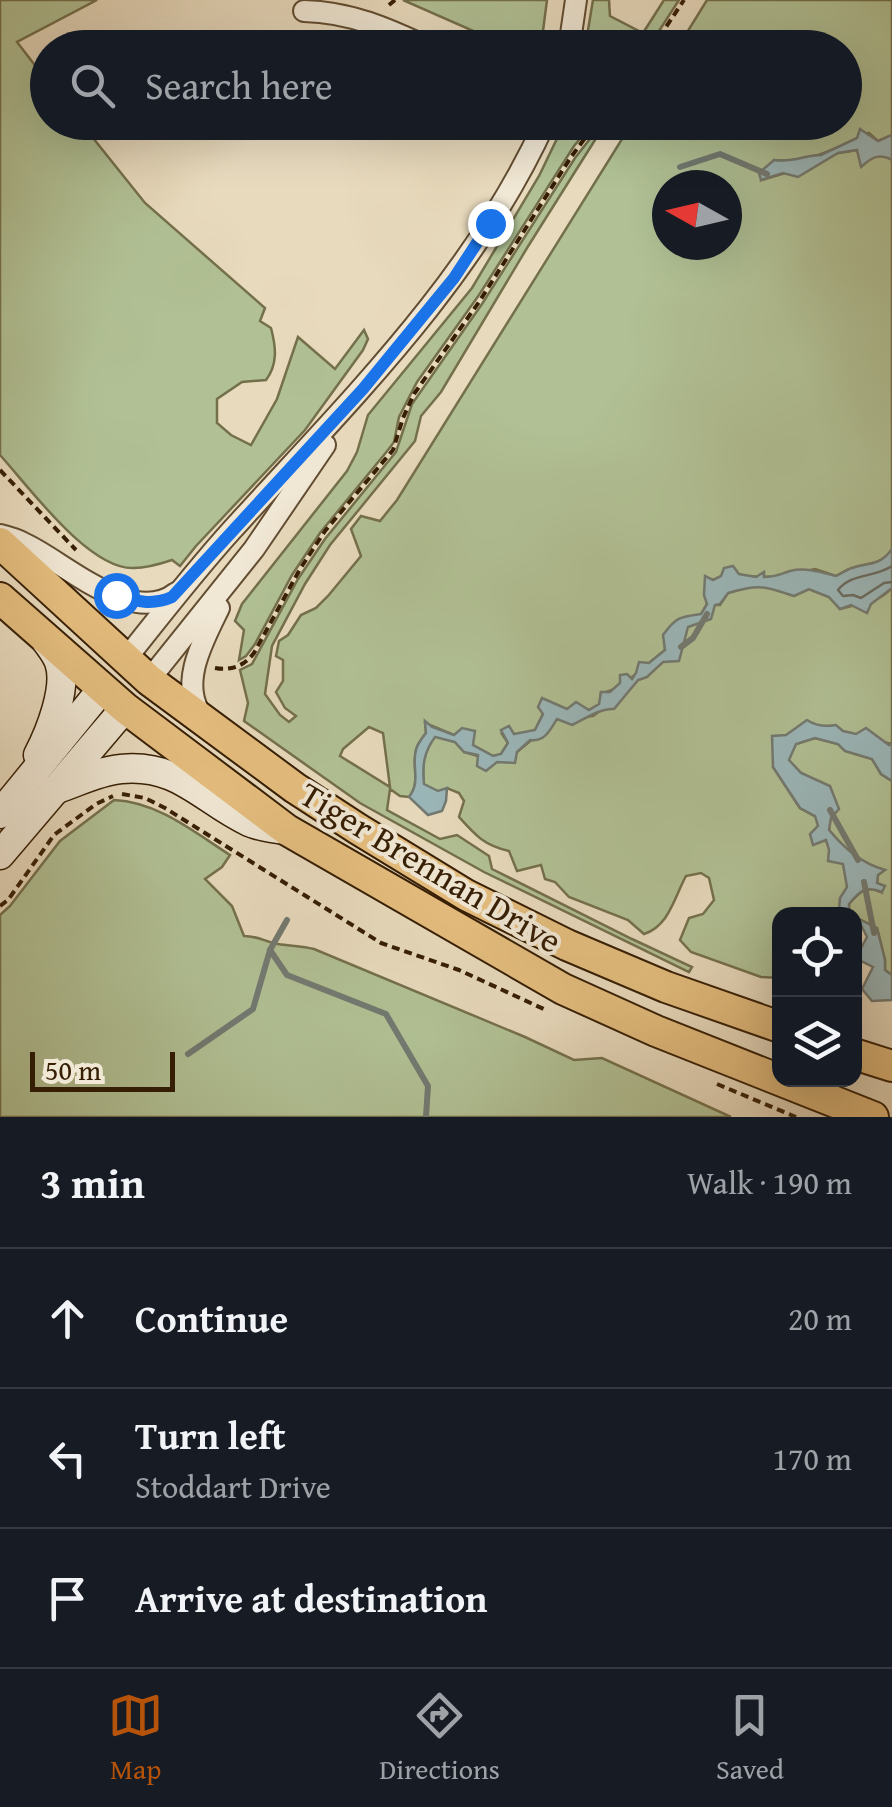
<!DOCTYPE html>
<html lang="en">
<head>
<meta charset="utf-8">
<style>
  :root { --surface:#171b24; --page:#20242c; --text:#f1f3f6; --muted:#9ea1a6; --line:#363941; --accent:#b45309 }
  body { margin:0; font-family:"Gentium Book Plus",serif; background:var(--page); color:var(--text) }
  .controls { position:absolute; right:30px; bottom:30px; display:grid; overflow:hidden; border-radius:20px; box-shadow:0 10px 40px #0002 }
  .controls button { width:90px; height:90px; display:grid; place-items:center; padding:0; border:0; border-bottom:2px solid var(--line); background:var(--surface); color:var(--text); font:50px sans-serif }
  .compass { position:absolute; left:652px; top:170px; width:90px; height:90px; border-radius:50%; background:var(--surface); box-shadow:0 10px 40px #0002; rotate:278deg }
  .scale { position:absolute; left:30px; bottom:25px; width:145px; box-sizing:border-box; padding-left:10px; border:5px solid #361e04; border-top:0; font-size:28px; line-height:35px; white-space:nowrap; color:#361e04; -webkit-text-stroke:8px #f0e7d4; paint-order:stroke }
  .stop { position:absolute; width:30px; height:30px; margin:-22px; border:8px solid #1a73e8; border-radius:50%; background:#fff }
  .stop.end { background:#1a73e8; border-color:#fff; box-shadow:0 2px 10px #0008 }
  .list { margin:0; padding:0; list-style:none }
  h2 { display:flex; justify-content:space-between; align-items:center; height:130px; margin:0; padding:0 40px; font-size:42px }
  h2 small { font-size:32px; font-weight:400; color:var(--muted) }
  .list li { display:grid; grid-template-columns:65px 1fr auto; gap:30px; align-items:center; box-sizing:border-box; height:140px; padding:0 40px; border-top:2px solid var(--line) }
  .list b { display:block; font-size:38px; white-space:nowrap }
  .list p { margin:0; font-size:32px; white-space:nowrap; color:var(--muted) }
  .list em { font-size:32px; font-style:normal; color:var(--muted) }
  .icon { flex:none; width:55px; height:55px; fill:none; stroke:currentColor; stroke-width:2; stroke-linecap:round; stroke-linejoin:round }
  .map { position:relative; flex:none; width:892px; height:1117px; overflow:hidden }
  .search { position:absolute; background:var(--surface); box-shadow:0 10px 40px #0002; left:30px; right:30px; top:30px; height:110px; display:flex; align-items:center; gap:25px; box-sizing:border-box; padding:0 35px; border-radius:55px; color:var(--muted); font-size:38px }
  .sheet { height:550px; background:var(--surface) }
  nav { display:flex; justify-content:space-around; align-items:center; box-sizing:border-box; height:140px; border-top:2px solid var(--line); background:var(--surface); font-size:28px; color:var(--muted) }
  nav a { display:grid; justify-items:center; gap:5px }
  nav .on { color:var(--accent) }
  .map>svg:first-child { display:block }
  .green { fill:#b1c195; stroke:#74704c; stroke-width:2.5; fill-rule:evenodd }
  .water { fill:#9bb8bb; stroke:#737a72; stroke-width:2.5 }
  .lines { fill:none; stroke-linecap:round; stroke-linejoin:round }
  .shore { stroke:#686b60; stroke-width:2.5 }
  .stream { stroke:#737a72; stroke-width:6 }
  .street-casing { stroke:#624d32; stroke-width:24 }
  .secondary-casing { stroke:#361e04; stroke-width:31 }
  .primary-casing { stroke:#361e04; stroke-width:34 }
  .path { stroke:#361e04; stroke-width:4; stroke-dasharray:8 5; stroke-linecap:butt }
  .street { stroke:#f0e7d4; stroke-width:20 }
  .secondary { stroke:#f0e7d4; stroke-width:28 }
  .primary { stroke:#e4bd7e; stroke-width:30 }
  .route { stroke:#1a73e8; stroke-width:12 }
  .labels { text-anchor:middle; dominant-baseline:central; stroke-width:8; stroke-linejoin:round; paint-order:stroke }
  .street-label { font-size:35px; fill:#361e04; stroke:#f0e7d4 }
</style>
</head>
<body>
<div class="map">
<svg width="892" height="1117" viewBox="0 0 892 1117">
  <rect width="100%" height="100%" fill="#e8dabd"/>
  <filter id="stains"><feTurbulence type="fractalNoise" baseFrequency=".002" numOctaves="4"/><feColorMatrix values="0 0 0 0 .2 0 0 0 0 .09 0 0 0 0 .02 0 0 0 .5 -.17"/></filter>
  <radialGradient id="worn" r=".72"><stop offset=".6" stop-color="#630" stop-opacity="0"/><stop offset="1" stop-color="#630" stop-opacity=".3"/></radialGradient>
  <!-- green -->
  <g class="green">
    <path d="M0,0H97L17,42L47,81L48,122L81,123L145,203L265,308L260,321L271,328C276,347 278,364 266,380L242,382L217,399V423L231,435L251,445L277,399L298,337L335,369L364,330L368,339L363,350L305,430L196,546L180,566L172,560C160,564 146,568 134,568C89,570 29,487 0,455Z"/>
    <path d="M403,0H547L543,31L512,48Z"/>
    <path d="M593,0H609L610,16L643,33L664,0H679L648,48L600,47L596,41L587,36Z"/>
    <path d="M707,0H892V135L878,141L869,133C838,147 809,164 774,160L762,180L819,163L838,153L857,150L862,166L871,157L883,155L892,160V550C880,566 869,562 852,568C848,569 840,574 836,576L815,569L779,577L721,576L713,580L706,577L707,604L701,615L665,644V650C648,663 621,691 601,693L600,704L589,710C581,707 575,711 567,709C562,708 558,705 552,704L543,714L535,730L520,735L502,734L508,743L501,754L493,756L454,735L425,723L426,733C423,737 419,742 417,747C410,764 422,781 409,797L400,796L390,789L387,810L440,839L457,835L489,856L492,869L632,939L692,967L689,972L484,872L360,803L244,721L248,703L240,670L252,664L298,579L325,539L396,452L412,404L482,304L575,158L597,130L600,132L527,248L441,392L421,416L415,441L330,545L305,584L272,646L265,694L280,715L289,722L296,716L285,708L276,692L283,681V660L276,656L279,641L288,635L301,615L316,608L328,596L361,556L351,529L361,516L380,521L397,500L632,123L844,122V48L678,47ZM667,185H727V245H667ZM369,727L383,733L390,787L340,756L343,749Z"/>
    <path d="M565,122L586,123L585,133L574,146L479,295L417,382L399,417L394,442L388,450L320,533L292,575L255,644L246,656L239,660L244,630L235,621L242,604L347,471L357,452L368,415L472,288L539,176Z"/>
    <path d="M752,586L771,588L794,596L809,589L829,597L840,609C861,602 874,606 892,588V744L814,725L773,767L800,808L816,817L830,850L843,863L848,888L839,909L843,914H780L779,978L761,977L691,952L680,940L689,918L703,914L714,900L709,878L701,873L686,876C674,898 669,926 644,934L628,920L569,897L555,882L545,879L541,865L517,871L509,851C484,845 476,836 459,817L464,801L459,793L447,788L439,792L424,785C422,766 423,752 435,736L455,742L464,752L497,762L517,752L557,719L593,716L604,708H614L638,680L647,677L688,626L706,619L715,605H720L728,593Z"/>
    <path d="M815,738L838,744L845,751L872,759L881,774L892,781V975L885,970V960L877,928L855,917L854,914H849V904C859,892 866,885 881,892L877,883L878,875L884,870C860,863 845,849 829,830L830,787L801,773L787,759L796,744Z"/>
    <path d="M114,800C158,802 194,832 230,855L222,867L205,879L232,906L244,936C259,936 265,942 278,944C290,946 302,946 314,949L525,1037L574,1060L602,1058L731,1117H0V915L10,906L60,841Z"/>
  </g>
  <!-- water -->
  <g class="water">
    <path d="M860,129L878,141L892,135V160C879,153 872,157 861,167L857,150L838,153L798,177L783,173L761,180L759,173L774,160C794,163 804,155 821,155L857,138Z"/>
    <path d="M892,549V588L871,604L867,613L851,605L840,609L829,597L809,589L794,596C765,586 758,584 728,593L720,604L715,605L711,619L688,627L679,661L663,662L647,677L638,680L614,709C600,708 585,719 572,725L557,719C550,730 545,742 530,740L517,752L515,763L497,762L486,771L477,766L478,755L464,752L455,742L435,737C424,752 422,765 424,784L438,791L447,788L446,801L442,811L428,815L409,797C422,781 410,764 417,747C419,742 423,737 426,733L425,721L432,727L454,735L462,728L475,731L473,745L493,756L501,754L508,743L501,730L509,726L514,734L535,730L543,714L538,707L542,698L567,709L576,702L589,710L599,704L601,692H610L620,683V675L627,674L632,679L636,673L639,662L649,663L665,650L663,635C676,617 679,617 701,614L707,604L704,595L705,576L713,580L721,576L724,568L733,566L739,574L756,577L764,572V577C776,577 780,574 790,571C806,567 821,572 836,576C840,574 848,569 852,568C870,562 880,566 892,549Z"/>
    <path d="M807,720C816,726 825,727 836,725L843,731L856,734L866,728L889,745L892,744V781L881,774L872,759L845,751L838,744L815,738L796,744L789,760L801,773L830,786L839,809L831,818L829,830C845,849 861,863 885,870L878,875L877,883L885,886L882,892C866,885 860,891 849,904V914H843L839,909L840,898L847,887L843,864L828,861L829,850L826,840L813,845L810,834L818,826L815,816L800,808L773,767L772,736L786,735Z"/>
    <path d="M855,917L877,928L885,960V970L892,975V1000L872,1001L862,989L873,967L855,958V947L861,948L867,937L861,925L855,923Z"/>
  </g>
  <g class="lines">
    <!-- shore -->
    <path class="shore" d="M892,566C874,578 851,573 838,590L843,596L853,595L861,598L884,583L892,582"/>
    <!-- stream -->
    <g class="stream">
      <path d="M680,167L720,154L767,174"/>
      <path d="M681,647L693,638L707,614"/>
      <path d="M830,810L858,860"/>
      <path d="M864,882L874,933"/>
      <path d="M270,950L287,975L386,1014L428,1086L426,1117"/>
      <path d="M188,1054L253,1009L270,950L287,920"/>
    </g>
    <defs>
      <g id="street">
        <path d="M304,11C351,12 388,29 429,48"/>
        <path d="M569,48L576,0"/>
        <path d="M0,535C8,537 16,539 23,543C62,560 132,628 176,593"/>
        <path d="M125,660C160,616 194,572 231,531C347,403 473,281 545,122"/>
        <path d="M149,680L254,549L325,445"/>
        <path d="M202,716C178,684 204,639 219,608"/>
      </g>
      <g id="secondary">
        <path d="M38,755C50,732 68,687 59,662C56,654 51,648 46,641"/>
        <path d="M54,790C76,783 98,771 121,769C178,763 204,801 249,822C261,827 274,829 287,830"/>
        <path d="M0,814L102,689"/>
        <path d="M0,855L125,708"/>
      </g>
      <g id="primary">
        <path d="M0,543L149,680L295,788L358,829L466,895L567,945L666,987L780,1027"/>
        <path d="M0,598L125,708L287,830L563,989L656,1031L873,1117"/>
        <path d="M854,1054L892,1066"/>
      </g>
    </defs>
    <!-- street casing -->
    <use href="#street" class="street-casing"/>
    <!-- secondary casing -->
    <use href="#secondary" class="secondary-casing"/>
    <!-- primary casing -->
    <use href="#primary" class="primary-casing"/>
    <!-- path -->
    <g class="path">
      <path d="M389,5L395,0"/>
      <path d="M652,48L684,0"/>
      <path d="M0,470L76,550"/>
      <path d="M215,668C231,671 244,666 254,653L300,569L325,531L393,450L403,418L414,394L479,302L571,157L597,122"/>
      <path d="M122,794L145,798L165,808L381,943L459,970L548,1011"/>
      <path d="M0,906L8,900L54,835L96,804L113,796"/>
      <path d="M717,1084L796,1117"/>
    </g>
    <!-- street -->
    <use href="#street" class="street"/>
    <!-- secondary -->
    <use href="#secondary" class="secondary"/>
    <!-- primary -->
    <use href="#primary" class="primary"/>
  </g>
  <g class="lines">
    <!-- route -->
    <path class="route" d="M116,595C136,601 152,606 172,597L363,389L454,278L490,223"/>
  </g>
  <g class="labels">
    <!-- street labels -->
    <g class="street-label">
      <text transform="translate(431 867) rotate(31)">Tiger Brennan Drive</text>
    </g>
  </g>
  <rect width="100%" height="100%" filter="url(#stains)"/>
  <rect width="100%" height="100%" fill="url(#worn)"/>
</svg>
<div class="controls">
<button><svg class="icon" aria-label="locate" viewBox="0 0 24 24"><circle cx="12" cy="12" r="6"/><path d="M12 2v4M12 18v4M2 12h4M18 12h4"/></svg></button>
<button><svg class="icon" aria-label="layers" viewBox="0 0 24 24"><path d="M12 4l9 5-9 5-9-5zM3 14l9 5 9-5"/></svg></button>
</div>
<svg class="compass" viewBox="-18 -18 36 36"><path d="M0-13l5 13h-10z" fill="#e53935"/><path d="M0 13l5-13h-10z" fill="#9ea1a6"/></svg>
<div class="scale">50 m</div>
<div class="stop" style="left:116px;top:595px"></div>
<div class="stop end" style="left:490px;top:223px"></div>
<div class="search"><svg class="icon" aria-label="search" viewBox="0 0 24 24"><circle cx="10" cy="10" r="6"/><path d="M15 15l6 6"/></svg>Search here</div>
</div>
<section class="sheet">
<h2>3 min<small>Walk · 190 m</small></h2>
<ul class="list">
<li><svg class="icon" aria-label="ahead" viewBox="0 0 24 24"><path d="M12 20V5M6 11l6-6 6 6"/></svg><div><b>Continue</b></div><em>20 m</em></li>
<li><svg class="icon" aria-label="left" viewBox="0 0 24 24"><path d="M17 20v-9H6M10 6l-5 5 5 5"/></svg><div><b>Turn left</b><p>Stoddart Drive</p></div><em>170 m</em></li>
<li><svg class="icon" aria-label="arrive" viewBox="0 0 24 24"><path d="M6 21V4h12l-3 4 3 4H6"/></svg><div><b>Arrive at destination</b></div></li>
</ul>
</section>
<nav>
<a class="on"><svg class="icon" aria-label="map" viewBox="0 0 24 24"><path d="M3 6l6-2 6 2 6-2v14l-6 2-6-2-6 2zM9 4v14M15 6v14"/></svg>Map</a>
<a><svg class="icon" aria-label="directions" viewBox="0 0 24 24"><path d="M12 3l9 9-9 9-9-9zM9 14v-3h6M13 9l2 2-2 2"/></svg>Directions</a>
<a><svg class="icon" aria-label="saved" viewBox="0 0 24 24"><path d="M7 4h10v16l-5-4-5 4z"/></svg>Saved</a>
</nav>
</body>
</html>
